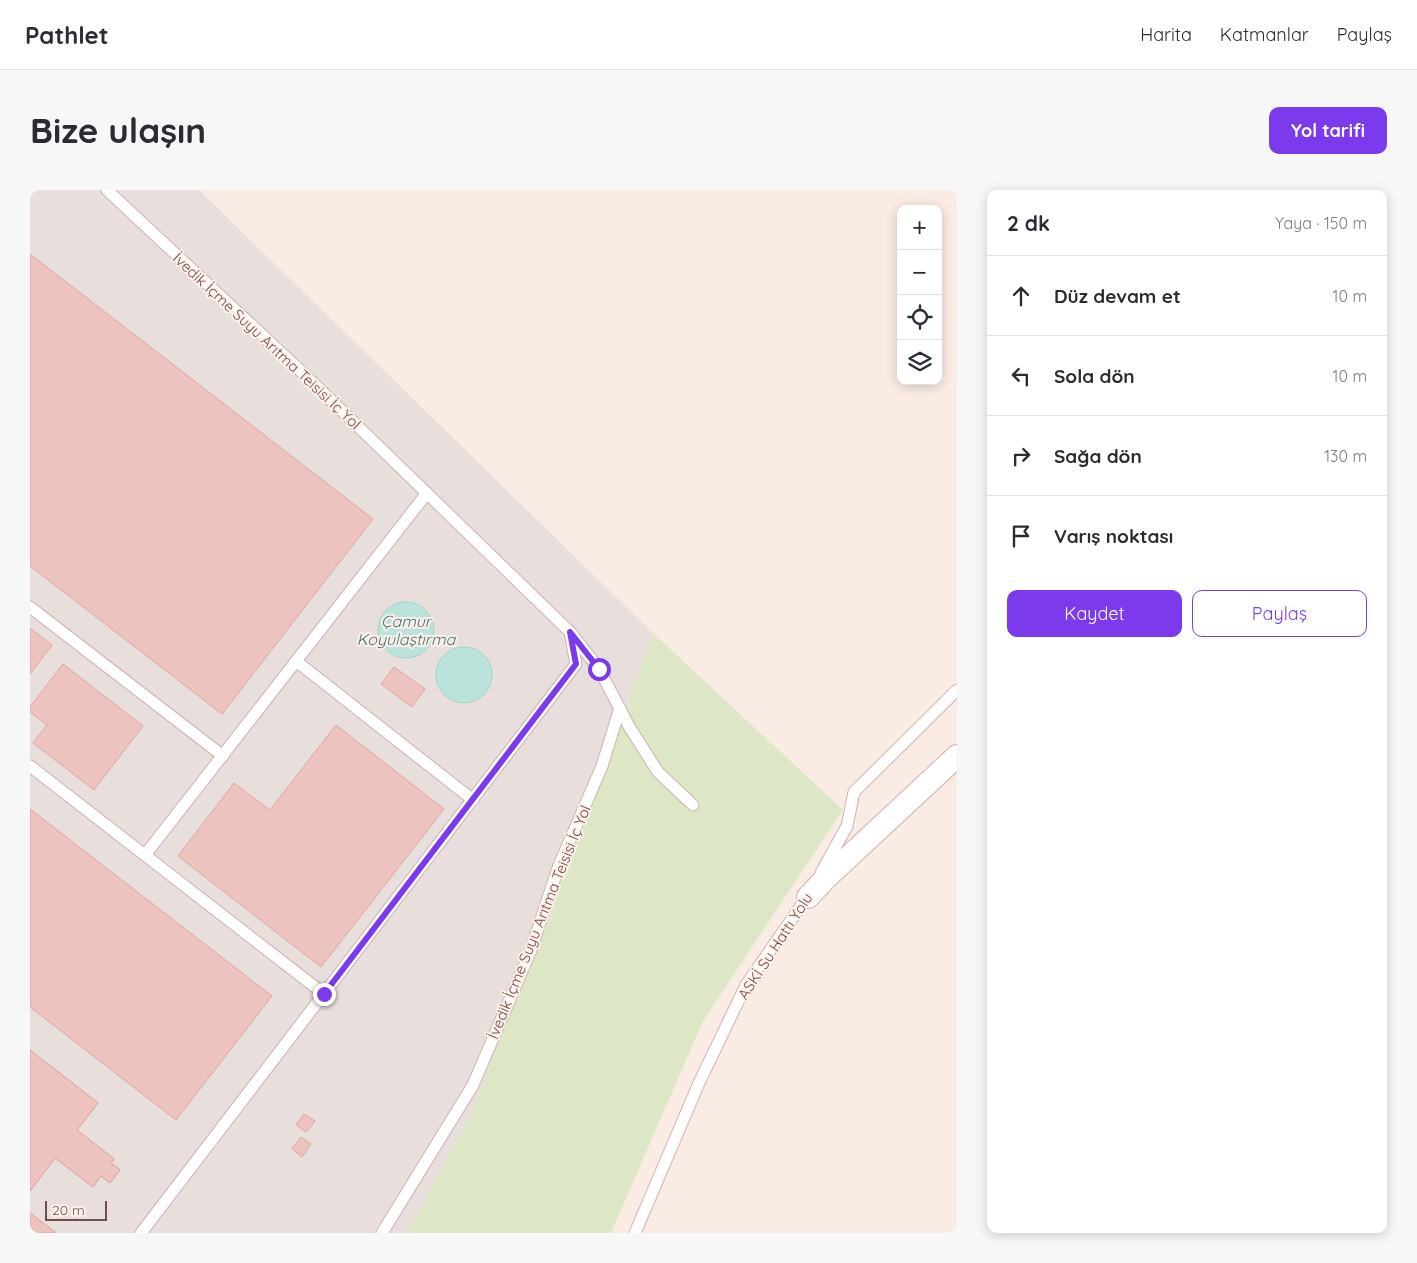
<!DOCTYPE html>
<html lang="tr">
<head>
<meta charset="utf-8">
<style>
  :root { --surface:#fff; --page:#f7f7f7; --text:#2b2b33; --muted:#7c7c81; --line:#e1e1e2; --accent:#7c3aed }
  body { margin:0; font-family:Quicksand,sans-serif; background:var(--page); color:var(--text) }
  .controls { position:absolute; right:15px; top:15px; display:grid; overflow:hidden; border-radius:10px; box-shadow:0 2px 12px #0003 }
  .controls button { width:45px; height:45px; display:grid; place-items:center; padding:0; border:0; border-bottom:1px solid var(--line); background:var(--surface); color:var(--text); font:25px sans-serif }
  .scale { position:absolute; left:15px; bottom:12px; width:62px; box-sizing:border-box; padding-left:5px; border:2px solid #714e4d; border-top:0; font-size:14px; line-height:18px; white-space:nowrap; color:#714e4d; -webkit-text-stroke:4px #fdf0eb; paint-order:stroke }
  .stop { position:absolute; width:15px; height:15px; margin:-11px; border:4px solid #7c3aed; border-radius:50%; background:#fff }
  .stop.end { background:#7c3aed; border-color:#fff; box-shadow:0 1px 5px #0008 }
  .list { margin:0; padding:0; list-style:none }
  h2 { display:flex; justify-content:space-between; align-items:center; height:65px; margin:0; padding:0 20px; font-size:21px }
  h2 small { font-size:16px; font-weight:400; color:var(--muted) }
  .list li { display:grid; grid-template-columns:32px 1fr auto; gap:15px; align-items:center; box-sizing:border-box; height:80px; padding:0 20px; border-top:1px solid var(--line) }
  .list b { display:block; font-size:19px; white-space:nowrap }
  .list em { font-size:16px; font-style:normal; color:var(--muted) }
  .actions { display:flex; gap:10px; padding:15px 20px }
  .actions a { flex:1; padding:11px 0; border:1px solid var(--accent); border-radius:10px; text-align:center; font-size:18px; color:var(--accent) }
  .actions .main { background:var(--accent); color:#fff }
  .icon { flex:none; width:28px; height:28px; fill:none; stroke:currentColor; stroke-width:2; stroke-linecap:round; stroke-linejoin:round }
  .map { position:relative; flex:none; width:927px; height:1043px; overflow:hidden; border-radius:10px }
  header { display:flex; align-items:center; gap:30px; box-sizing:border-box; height:70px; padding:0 25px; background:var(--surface); border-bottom:1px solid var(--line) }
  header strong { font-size:24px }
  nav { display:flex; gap:28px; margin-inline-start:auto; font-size:18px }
  .intro { display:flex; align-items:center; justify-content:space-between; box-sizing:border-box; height:120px; padding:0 30px }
  h1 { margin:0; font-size:35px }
  .button { padding:12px 22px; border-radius:10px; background:var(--accent); color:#fff; font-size:18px; font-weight:700 }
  main { display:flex; gap:30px; padding:0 30px }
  aside { flex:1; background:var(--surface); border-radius:10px; box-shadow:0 2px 12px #0003 }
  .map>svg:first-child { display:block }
  .industrial { fill:#e8dedc }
  .green { fill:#dde6c5 }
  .water { fill:#bbe2db; stroke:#a2d3cb }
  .building { fill:#edc3bf; stroke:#dea5a1 }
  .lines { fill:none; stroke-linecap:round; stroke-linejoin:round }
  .service-casing { stroke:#cdb3af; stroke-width:13 }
  .minor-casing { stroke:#cdb3af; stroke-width:24 }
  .service { stroke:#fff; stroke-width:11 }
  .minor { stroke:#fff; stroke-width:22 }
  .route { stroke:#7c3aed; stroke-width:6 }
  .labels { text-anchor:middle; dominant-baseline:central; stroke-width:4; stroke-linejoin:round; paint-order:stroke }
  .street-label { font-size:15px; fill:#714e4d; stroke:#fdf0eb }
  .water-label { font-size:16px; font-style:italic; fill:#42756d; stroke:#fdf0eb }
</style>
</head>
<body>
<header>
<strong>Pathlet</strong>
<nav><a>Harita</a><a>Katmanlar</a><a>Paylaş</a></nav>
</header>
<div class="intro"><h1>Bize ulaşın</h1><a class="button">Yol tarifi</a></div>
<main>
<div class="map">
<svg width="927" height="1043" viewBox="0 0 927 1043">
  <rect width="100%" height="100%" fill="#faebe5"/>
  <!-- industrial -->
  <path class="industrial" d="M0,0H169L624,444L443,920L378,1043H0Z"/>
  <!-- green -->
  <path class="green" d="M624,444L813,620L673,831L581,1043H378L443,920Z"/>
  <!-- water -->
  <g class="water">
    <circle cx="376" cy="440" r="28"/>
    <circle cx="434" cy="485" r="28"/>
  </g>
  <!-- building -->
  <g class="building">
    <path d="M0,64L343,329L192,524L0,376Z"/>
    <path d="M0,438L22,455L0,484Z"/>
    <path d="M33,474L113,536L64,600L3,553L17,535L0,522V517Z"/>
    <path d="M364,477L395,499L382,517L351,494Z"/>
    <path d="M306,535L414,619L291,777L148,666L204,593L240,620Z"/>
    <path d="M0,619L242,806L146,930L0,817Z"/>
    <path d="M0,860L68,913L47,940L84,969L81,973L90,980L80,993L71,986L63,997L25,968L0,1001Z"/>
    <path d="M0,860L68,913L47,940L84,969L81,973L90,980L80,993L71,986L63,997L25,968L0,1001Z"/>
    <path d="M274,924L285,931L276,942L266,935Z"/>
    <path d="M271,947L281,954L272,967L262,959Z"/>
    <path d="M0,1023L26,1043H0Z"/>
    <path d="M0,1023L26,1043H0Z"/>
  </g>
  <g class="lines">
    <defs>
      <g id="service">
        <path d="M77,0L276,186L540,442L546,474L111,1043"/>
        <path d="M0,417L193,566"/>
        <path d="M541,443L569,479L600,538L628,582L663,615"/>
        <path d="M266,471L443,610"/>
        <path d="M0,576L294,804"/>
        <path d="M115,665L397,303"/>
        <path d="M791,683L817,636L824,602L927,500"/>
        <path d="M352,1043L443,895L501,760L528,678L572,576L590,518"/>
        <path d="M605,1043L669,893L716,795L780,703"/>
      </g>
      <path id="minor" d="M778,707L797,687L927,566"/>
    </defs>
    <!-- service casing -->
    <use href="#service" class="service-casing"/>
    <!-- minor casing -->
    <use href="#minor" class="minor-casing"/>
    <!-- service -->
    <use href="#service" class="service"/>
    <!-- minor -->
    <use href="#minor" class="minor"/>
  </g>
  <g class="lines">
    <!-- route -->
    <path class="route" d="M294,804L546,474L540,442L569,479"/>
  </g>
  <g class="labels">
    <!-- street labels -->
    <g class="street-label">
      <text transform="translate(237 151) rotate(43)">İvedik İçme Suyu Arıtma Teisisi İç Yol</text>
      <text transform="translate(509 732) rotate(-68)">İvedik İçme Suyu Arıtma Teisisi İç Yol</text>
      <text transform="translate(745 756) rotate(-57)">ASKİ Su Hattı Yolu</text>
    </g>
    <!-- water labels -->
    <g class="water-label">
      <text x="376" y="431">Çamur<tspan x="376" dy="18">Koyulaştırma</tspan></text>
    </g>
  </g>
</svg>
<div class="controls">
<button>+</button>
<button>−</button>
<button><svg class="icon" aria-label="locate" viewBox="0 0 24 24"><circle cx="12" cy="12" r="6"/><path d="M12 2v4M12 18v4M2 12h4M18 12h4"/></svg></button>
<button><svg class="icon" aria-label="layers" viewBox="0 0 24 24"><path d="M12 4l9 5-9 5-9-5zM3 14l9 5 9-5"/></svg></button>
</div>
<div class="scale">20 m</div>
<div class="stop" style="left:569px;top:479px"></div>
<div class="stop end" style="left:294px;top:804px"></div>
</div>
<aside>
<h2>2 dk<small>Yaya · 150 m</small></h2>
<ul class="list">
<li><svg class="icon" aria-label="ahead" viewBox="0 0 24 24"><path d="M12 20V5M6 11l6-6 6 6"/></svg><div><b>Düz devam et</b></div><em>10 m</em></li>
<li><svg class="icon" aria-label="left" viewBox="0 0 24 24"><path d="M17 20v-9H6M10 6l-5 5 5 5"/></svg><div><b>Sola dön</b></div><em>10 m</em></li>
<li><svg class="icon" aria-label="right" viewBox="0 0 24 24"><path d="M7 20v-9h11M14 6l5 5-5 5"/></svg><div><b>Sağa dön</b></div><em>130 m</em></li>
<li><svg class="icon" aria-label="arrive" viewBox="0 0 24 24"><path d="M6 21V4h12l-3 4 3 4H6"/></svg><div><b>Varış noktası</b></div></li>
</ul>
<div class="actions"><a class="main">Kaydet</a><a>Paylaş</a></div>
</aside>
</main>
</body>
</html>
